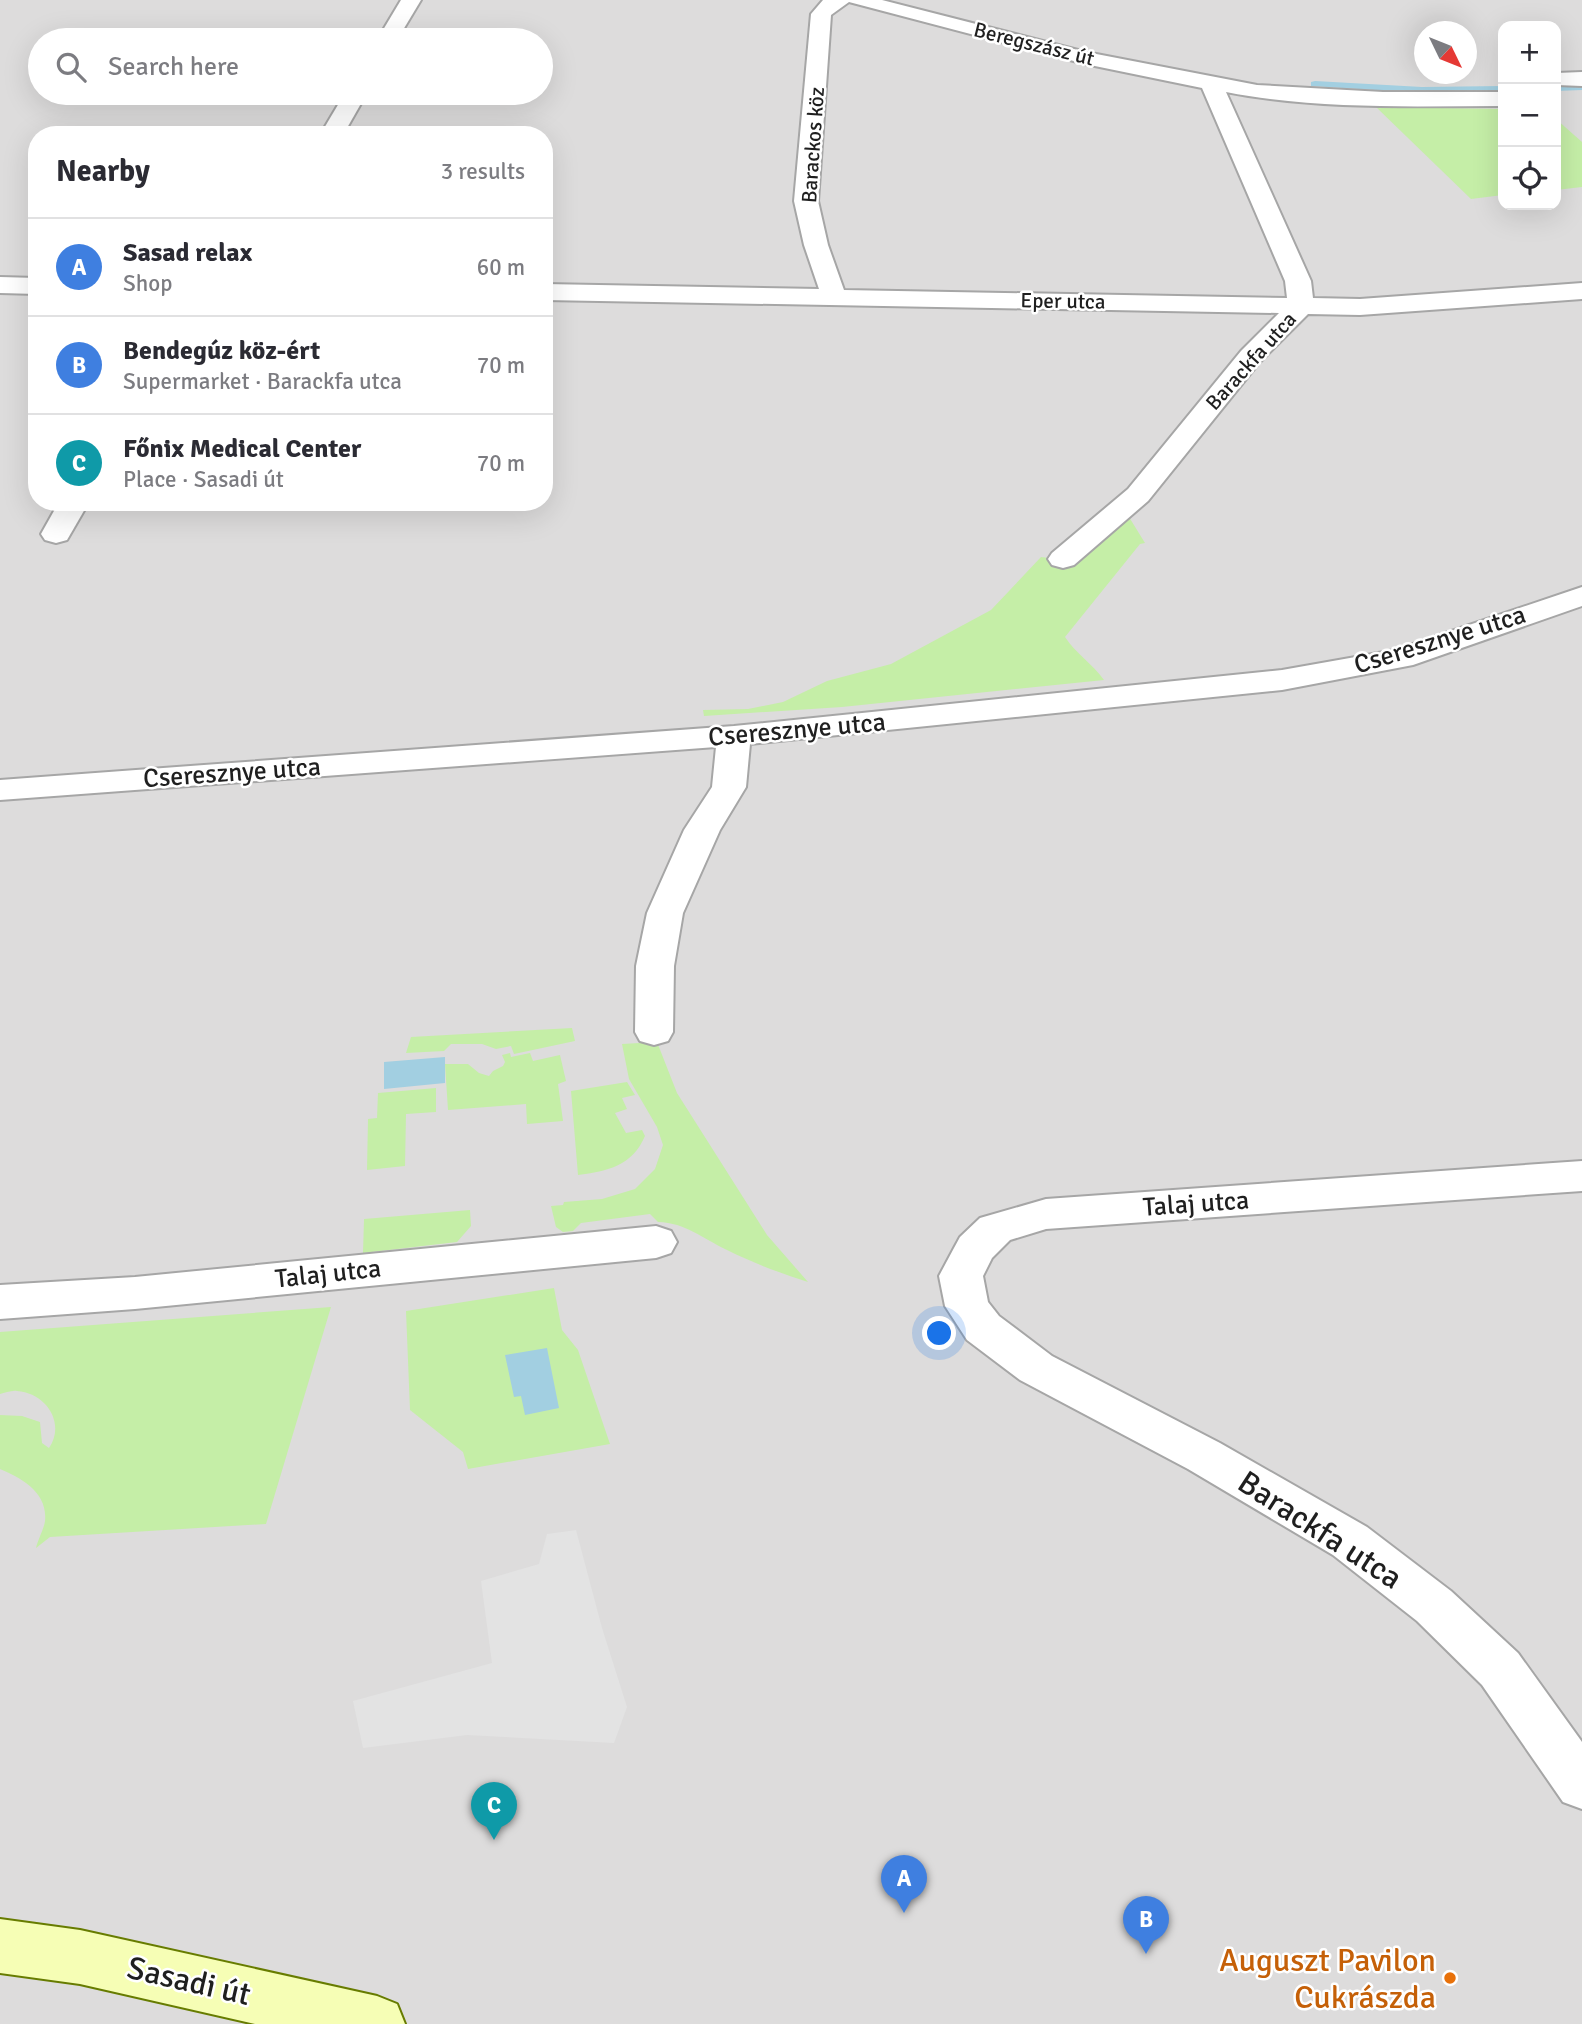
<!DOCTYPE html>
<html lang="en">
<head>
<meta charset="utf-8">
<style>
  :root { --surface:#fff; --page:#f2f2f3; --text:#2b2b33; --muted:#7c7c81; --line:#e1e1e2; --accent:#ce0d00 }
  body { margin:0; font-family:Signika,sans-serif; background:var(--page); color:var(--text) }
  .controls { position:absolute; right:21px; top:21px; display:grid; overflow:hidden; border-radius:14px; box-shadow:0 7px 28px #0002 }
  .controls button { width:63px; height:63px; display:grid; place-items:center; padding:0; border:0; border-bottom:2px solid var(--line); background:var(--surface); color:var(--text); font:35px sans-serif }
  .compass { position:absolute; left:1414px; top:21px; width:63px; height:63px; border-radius:50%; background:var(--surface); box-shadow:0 7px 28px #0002; rotate:133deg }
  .you { position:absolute; left:940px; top:1334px; width:24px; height:24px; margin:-18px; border:5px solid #fff; border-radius:50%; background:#1a73e8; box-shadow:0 0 0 10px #1a73e833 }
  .badge { display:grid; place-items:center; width:46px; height:46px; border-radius:50%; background:var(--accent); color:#fff; font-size:23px; font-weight:700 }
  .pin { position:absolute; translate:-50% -58px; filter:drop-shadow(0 2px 4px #0008) }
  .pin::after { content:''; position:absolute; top:37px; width:24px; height:21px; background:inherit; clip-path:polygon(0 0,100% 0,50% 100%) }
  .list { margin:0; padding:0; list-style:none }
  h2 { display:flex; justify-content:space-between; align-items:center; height:91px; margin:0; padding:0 28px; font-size:30px }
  h2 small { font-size:23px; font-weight:400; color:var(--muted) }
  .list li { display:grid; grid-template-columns:46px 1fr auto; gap:21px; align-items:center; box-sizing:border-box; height:98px; padding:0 28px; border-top:2px solid var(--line) }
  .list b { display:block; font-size:26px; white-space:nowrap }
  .list p { margin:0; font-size:23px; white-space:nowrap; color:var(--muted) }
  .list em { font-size:23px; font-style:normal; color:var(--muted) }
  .icon { flex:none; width:38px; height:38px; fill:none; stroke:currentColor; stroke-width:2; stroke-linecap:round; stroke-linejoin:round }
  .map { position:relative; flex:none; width:1582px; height:2024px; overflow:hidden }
  .search { position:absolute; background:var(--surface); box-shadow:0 7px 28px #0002; left:28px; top:28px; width:525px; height:77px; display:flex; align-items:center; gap:18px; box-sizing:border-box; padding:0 24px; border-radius:38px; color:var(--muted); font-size:26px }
  .panel { position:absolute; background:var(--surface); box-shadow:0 7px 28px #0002; left:28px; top:126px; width:525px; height:385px; border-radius:28px }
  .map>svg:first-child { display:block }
  .residential { fill:#dddcdc; fill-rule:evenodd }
  .grass { fill:#c5eea7 }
  .parking { fill:#e3e3e3 }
  .water { fill:#a2cfe1 }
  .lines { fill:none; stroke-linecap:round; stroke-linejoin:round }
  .stream { fill:#a2cfe1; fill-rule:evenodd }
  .street-casing { stroke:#a6a6a6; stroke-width:4 }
  .secondary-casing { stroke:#677c00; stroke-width:4 }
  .street { fill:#fff; fill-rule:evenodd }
  .secondary { fill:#f6feb5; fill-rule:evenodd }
  .food-dot { fill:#e8710a; stroke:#fff; stroke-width:2.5 }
  .labels { text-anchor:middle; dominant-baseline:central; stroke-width:5; stroke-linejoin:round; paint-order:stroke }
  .far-street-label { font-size:21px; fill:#1f1f1f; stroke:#fff }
  .street-label { font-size:26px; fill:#1f1f1f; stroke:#fff }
  .near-street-label { font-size:32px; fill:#1f1f1f; stroke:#fff }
  .near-food-label { font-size:32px; fill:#c56008; stroke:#fff; text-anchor:end }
</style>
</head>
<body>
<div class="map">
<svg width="1582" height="2024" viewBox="0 0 1582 2024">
  <rect width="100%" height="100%" fill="#f1ede5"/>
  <!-- residential -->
  <path class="residential" d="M0,0H1582V2024H0ZM1503,26H1556V205H1503ZM1424,32H1466V74H1424ZM40,40H541V93H40ZM37,135H544V502H37Z"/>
  <!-- grass -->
  <g class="grass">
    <path d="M1376,107L1503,109V195L1471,199Z"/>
    <path d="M1556,119L1582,142V187L1556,190Z"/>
    <path d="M1129,517L1145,543L1140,544L1065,637C1076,654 1092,663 1104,680L842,707L704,716L703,710L748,709L783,702L827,681L891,664L991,610L1041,557L1073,561Z"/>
    <path d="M572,1028L575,1041L514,1054L511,1046L496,1049L482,1044H451L444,1051L406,1053L411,1037Z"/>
    <path d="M657,1042L677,1093L767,1235L808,1282C780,1273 753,1263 727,1250C702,1238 686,1223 658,1222L650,1214L581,1223L573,1231L563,1232L556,1227L551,1206L563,1205L564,1202L602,1199L635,1189L655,1169L663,1145L657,1127L629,1079L622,1044Z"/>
    <path d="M510,1053L511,1057L530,1053L533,1061L560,1055L566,1081L558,1084L563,1121L527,1124L526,1104L448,1110L445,1064H468L479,1073L489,1076L493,1071L503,1066L505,1062L502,1055Z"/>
    <path d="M627,1082L635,1095L622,1098L627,1109L615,1113L626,1133L642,1130L645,1136C632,1166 608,1171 578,1175L571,1091Z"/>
    <path d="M436,1088V1112L406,1114L405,1166L367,1170L368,1119L377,1118L378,1093Z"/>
    <path d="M470,1210L471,1226L457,1242L363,1253L364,1219Z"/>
    <path d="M554,1288L562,1330L578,1350L610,1444L468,1469L463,1452L410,1410L406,1311Z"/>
    <path d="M331,1307L266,1524L50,1537L36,1548C38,1539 44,1529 45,1521C48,1493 22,1478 0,1469V1415L22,1416L40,1422L42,1443L49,1448C66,1423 46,1393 17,1391C12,1390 5,1393 0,1394V1332Z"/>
  </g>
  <!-- parking -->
  <path class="parking" d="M576,1530L602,1628L627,1707L614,1743L467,1735L363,1748L353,1701L492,1663L481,1581L539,1564L547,1534Z"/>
  <!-- water -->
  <g class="water">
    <path d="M445,1057V1083L384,1089V1062Z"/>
    <path d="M547,1348L559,1408L525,1415L521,1396L514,1397L505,1355Z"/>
  </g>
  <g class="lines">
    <!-- stream -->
    <g class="stream">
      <path d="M1315,81L1422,87L1503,86V92L1422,93L1311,86V82Z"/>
      <path d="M1582,84V90L1556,91V85Z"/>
    </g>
    <defs>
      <g id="street">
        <path d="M401,0H421L397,40H377Z"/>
        <path d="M823,0H882L1086,52L1257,85L1383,92H1503V106C1411,106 1316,110 1226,92L1311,281L1313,298L1360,299L1582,283V299L1360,315L1308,314L1259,363L1148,501L1074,565L1063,568L1052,565L1048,559L1052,553L1128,489L1241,351L1279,313L544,300V284L819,289L804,245L794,201L811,14ZM849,2L1085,64L1202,88L1285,281L1287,298L844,290L828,245L818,201L831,15Z"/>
        <path d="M1582,72V86L1556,85V73Z"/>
        <path d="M345,93H367L343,135H320Z"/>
        <path d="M0,277L37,278V294L0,293Z"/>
        <path d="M59,502H89L67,540L56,543L45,540L41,534Z"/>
        <path d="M1582,587V606L1413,665L1282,690L750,744L746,787L720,830L683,913L674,966L673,1032L668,1041L654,1045L640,1041L635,1032L636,966L647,913L684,830L712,787L716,747L0,800V780L734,726L1282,670L1395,650Z"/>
        <path d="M1582,1161V1191L1046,1229L1010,1240L992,1258L983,1276L988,1302L999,1316L1052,1356L1220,1443L1367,1527L1451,1591L1518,1653L1582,1742V1809L1563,1802L1482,1685L1417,1621L1333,1555L1188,1469L1020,1380L967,1340L945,1306L939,1276L954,1248L960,1237L980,1218L1046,1199Z"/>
        <path d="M656,1226L671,1231L677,1242L671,1253L656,1258L135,1309L0,1319V1285L135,1277Z"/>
      </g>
      <path id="secondary" d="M0,1919L80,1930L377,1996L397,2004L405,2024H255L80,1984L0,1973Z"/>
    </defs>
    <!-- street casing -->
    <use href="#street" class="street-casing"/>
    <!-- secondary casing -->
    <use href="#secondary" class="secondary-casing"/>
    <!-- street -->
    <use href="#street" class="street"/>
    <!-- secondary -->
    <use href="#secondary" class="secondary"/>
  </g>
  <!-- markers -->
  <circle class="food-dot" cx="1450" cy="1978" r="7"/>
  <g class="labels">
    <!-- far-street labels -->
    <g class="far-street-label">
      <text transform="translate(1034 44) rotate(14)">Beregszász út</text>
      <text transform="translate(813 145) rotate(-86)">Barackos köz</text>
      <text transform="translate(1063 301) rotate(1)">Eper utca</text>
      <text transform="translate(1251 361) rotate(-48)">Barackfa utca</text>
    </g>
    <!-- street labels -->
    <g class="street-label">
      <text transform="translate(1440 640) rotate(-17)">Cseresznye utca</text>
      <text transform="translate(797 730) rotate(-5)">Cseresznye utca</text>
      <text transform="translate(232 773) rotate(-4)">Cseresznye utca</text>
      <text transform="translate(1196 1204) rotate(-4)">Talaj utca</text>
      <text transform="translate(328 1274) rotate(-6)">Talaj utca</text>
    </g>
    <!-- near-street labels -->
    <g class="near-street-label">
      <text transform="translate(1320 1530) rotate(33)">Barackfa utca</text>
      <text transform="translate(189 1981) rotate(13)">Sasadi út</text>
    </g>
    <!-- near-food labels -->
    <g class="near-food-label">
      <text x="1436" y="1960">Auguszt Pavilon<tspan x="1436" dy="37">Cukrászda</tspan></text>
    </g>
  </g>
</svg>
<div class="controls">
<button>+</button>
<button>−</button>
<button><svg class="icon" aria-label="locate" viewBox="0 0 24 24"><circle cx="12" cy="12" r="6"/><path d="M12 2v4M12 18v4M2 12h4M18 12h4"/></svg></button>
</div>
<svg class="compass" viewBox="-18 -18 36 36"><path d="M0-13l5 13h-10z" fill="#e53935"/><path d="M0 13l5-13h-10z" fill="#7c7c81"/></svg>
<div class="you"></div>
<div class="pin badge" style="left:904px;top:1913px;background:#3f7fe0">A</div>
<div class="pin badge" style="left:1146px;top:1954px;background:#3f7fe0">B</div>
<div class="pin badge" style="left:494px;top:1840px;background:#0f9aa8">C</div>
<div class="search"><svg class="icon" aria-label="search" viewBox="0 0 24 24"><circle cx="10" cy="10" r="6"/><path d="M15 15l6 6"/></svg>Search here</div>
<section class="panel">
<h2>Nearby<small>3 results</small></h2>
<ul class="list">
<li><span class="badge" style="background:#3f7fe0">A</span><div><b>Sasad relax</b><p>Shop</p></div><em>60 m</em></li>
<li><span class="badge" style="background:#3f7fe0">B</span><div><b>Bendegúz köz-ért</b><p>Supermarket · Barackfa utca</p></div><em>70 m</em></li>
<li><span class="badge" style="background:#0f9aa8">C</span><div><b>Főnix Medical Center</b><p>Place · Sasadi út</p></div><em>70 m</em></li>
</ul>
</section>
</div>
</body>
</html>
